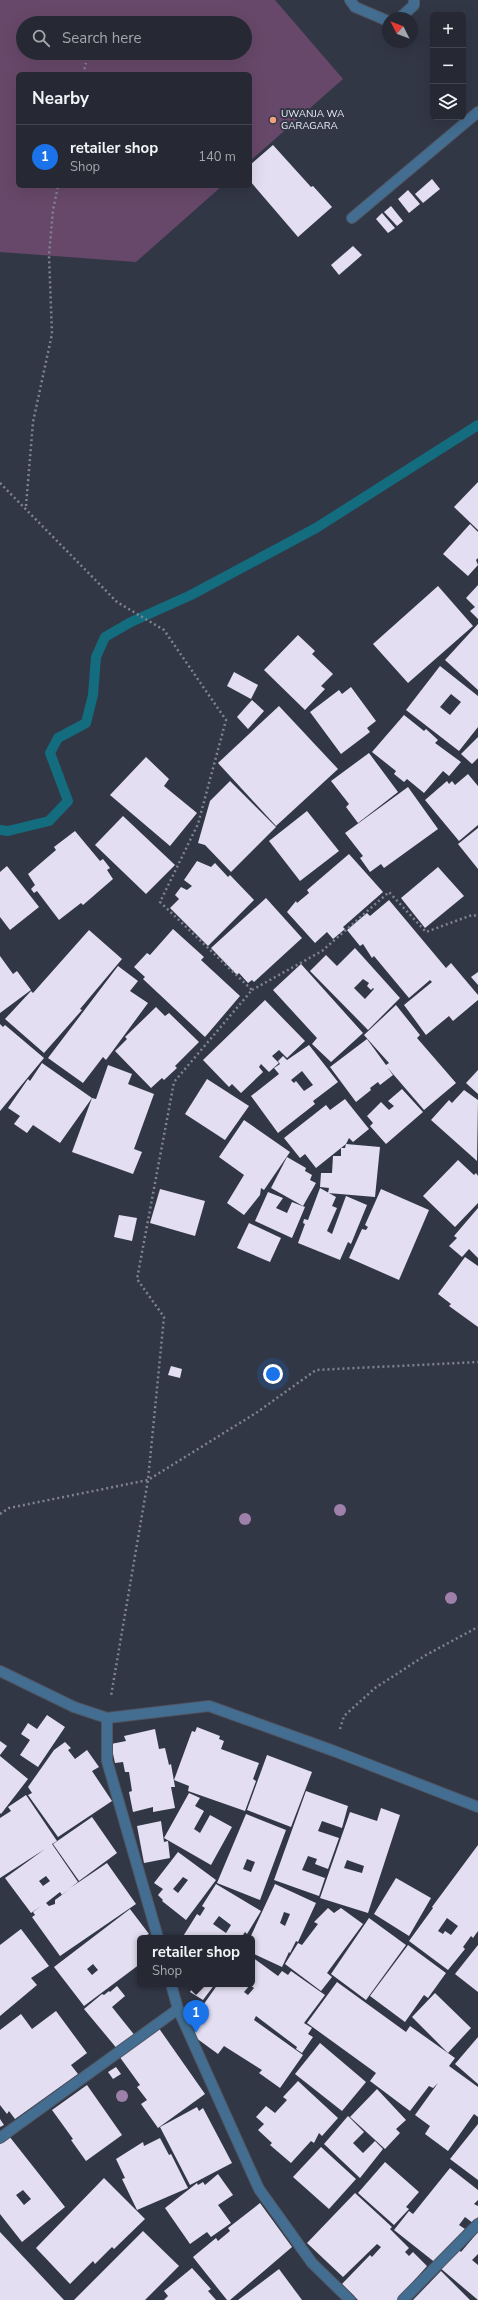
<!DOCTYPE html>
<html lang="en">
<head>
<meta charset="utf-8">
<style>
  :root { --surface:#262934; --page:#2e313c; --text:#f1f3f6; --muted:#a4a6ac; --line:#42454f; --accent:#1a73e8 }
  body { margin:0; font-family:"Nunito Sans",sans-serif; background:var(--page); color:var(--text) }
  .controls { position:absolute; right:12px; top:12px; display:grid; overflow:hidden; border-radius:6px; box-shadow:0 4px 16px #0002 }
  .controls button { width:36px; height:36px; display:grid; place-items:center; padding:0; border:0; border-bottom:1px solid var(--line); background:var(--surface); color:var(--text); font:20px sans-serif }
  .compass { position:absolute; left:382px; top:12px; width:36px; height:36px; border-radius:50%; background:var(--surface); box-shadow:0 4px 16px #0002; rotate:312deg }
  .you { position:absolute; left:273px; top:1374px; width:14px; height:14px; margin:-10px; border:3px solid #fff; border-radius:50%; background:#1a73e8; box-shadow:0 0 0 6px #1a73e833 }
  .badge { display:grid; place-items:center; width:26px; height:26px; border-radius:50%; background:var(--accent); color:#fff; font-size:13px; font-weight:700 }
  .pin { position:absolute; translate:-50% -33px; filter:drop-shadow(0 1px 2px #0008) }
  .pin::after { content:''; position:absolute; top:21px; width:14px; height:12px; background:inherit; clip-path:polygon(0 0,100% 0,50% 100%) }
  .popup { position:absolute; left:137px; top:1935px; width:118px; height:52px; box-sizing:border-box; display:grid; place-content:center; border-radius:6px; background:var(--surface); filter:drop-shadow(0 1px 3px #0005); font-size:13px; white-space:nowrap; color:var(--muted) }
  .popup b { font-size:15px; color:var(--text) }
  .popup::after { content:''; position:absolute; left:50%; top:100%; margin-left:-8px; border:8px solid transparent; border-top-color:var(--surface) }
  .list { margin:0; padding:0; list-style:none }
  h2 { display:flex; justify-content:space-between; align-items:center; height:52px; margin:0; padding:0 16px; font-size:17px }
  h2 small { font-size:13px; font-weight:400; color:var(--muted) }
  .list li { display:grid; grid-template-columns:26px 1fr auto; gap:12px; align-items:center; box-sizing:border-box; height:64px; padding:0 16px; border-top:1px solid var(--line) }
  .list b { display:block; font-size:15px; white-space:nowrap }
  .list p { margin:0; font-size:13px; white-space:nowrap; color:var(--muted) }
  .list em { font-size:13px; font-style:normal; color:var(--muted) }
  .icon { flex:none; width:22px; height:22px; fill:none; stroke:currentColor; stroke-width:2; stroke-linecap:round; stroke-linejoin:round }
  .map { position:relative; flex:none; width:478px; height:2300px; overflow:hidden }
  .search { position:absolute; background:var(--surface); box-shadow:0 4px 16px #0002; left:16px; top:16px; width:236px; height:44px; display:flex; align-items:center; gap:10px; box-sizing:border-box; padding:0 14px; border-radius:22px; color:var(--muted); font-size:15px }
  .panel { position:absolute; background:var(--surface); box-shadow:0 4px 16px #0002; left:16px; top:72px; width:236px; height:116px; border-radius:6px }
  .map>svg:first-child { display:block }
  .green { fill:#68486a; fill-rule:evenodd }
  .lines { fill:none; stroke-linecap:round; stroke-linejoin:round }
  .stream { stroke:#146c7f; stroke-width:10 }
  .building { fill:#e3def1; fill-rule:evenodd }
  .lane-casing { stroke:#505563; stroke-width:12 }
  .street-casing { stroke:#505563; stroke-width:12 }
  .path { stroke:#7f8490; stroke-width:2.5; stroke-dasharray:2 3; stroke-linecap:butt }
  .lane { stroke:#436e91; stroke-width:10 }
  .street { stroke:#436e91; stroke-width:10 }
  .tree { fill:#9e80aa }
  .poi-dot { fill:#f1a17c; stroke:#323746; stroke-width:1.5 }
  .labels { text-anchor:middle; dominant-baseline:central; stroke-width:4; stroke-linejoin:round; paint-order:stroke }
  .poi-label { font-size:10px; fill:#edf1fa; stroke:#323746; text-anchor:start }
</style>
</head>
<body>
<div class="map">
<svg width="478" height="2300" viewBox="0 0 478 2300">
  <rect width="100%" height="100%" fill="#323746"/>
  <!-- green -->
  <path class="green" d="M0,0H275L343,79L250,161V74H18V186H222L136,262L0,252ZM23,23H245V53H23Z"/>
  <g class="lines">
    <!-- stream -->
    <path class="stream" d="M0,830L8,831L49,821L68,801L50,753L58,738L86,723L93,695L96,657L105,637L131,622L191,595L316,528L478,425"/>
  </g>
  <!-- building -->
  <g class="building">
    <path d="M273,145L311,187L313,186L332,207L298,237L250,181V165Z"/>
    <path d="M432,179L440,189L423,203L415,194Z"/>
    <path d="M408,190L420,204L409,213L398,199Z"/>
    <path d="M391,206L403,221L397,226L384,212Z"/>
    <path d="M382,213L395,228L388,233L376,219Z"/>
    <path d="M353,246L362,255L339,275L331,265Z"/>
    <path d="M478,482V530L454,507Z"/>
    <path d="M470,524L478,532V558L476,560L478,565L468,576L443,554Z"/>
    <path d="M478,585V619L470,611L475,607L466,598Z"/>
    <path d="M438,586L473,626L408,683L373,644Z"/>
    <path d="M478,624V690L445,660Z"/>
    <path d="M298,635L315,651L312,654L333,674L321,686L325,689L305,710L264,670Z"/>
    <path d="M440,666L478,696V727L459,751L406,710ZM451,694L461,702L450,715L440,707Z"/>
    <path d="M234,672L258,685L251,699L227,686Z"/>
    <path d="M351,687L376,721L367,728L370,732L341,754L310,712L339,690L342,694Z"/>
    <path d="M252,700L264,711L248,729L237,717Z"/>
    <path d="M279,706L338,769L276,826L218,763Z"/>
    <path d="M404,715L424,731L426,729L438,740L435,743L461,762L449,776L443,771L424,793L407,779L404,782L394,774L396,771L372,752Z"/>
    <path d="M478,737V758L472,764L461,754Z"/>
    <path d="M369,753L398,792L358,823L346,807L349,804L331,781Z"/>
    <path d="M146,757L169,779L164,786L197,813L170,846L110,795Z"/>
    <path d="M468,774L478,786V825L459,841L425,800L447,781L449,784L452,781L455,785Z"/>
    <path d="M230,781L276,827L231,872L205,845L198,843L210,801Z"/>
    <path d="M408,787L438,829L384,868L381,864L370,872L360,858L363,856L345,833Z"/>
    <path d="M307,811L339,851L300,881L269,841Z"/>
    <path d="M123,816L175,865L146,894L95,845Z"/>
    <path d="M478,828V869L458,844Z"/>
    <path d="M75,831L100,861L103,859L110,868L107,870L113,879L83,905L81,903L59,920L37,891L34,893L31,889L35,885L28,874L56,850L54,847Z"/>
    <path d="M349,854L383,892L343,927L345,929L333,939L327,932L315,943L287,912L296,901L297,903L309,893L307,890Z"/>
    <path d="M197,861L211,867L215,863L228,877L230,875L254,900L208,946L170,908L179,899L175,895L181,887L187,890L192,886L184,880Z"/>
    <path d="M7,866L39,907L10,930L0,917V872Z"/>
    <path d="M438,867L464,896L425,928L401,898Z"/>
    <path d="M266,898L302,938L254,982L252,980L248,983L239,973L237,975L211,948Z"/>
    <path d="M389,900L446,968L451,963L478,995V1000L453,1021L449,1016L426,1035L404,1005L432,982L430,980L409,998L374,956L372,958L363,944L360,946L347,930L367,913L370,916Z"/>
    <path d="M173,929L204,957L201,960L240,996L205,1037L143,979L145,977L134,967L147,953L150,955Z"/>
    <path d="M89,930L122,959L80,1009L82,1010L44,1053L5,1019L31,991L33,993Z"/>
    <path d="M355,948L400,998L368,1030L310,971L326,955L337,966ZM363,979L369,983L367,986L371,990L373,988L374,989L365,999L354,988Z"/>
    <path d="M0,956L13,974L17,971L31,990L0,1013Z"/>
    <path d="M301,964L363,1033L331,1062L312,1044L317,1038L273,990Z"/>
    <path d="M118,966L138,981L130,991L148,1003L106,1060L103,1057L83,1083L48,1058Z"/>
    <path d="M478,972V985L471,977Z"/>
    <path d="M265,1000L305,1041L287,1058L279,1050L272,1056L279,1063L269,1072L261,1064L259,1067L263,1072L241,1093L232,1084L229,1087L203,1060Z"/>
    <path d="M396,1005L420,1035L417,1038L456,1083L424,1110L387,1067L393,1075L380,1085L378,1082L370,1088L371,1090L356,1102L330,1067L367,1039L386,1065L389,1063L364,1035Z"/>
    <path d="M156,1007L165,1016L169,1013L199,1042L175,1066L177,1068L164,1080L162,1078L151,1088L115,1051L127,1039L125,1037Z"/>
    <path d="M0,1024L3,1027L5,1025L44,1058L0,1111Z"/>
    <path d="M309,1045L338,1082L313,1101L315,1104L278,1133L251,1096L279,1074L274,1068L280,1064L278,1061L283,1056L287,1060ZM302,1071L313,1085L304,1091L296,1081L294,1083L291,1080Z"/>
    <path d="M42,1063L92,1098L60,1143L33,1125L27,1133L14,1124L20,1116L8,1108L28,1079L30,1081Z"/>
    <path d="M108,1065L132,1074L128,1084L154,1094L134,1149L142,1152L133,1174L72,1152L92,1098L96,1099Z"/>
    <path d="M478,1070V1094L466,1083Z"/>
    <path d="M207,1079L249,1106L225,1140L185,1114Z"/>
    <path d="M402,1089L423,1112L386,1144L370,1126L373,1123L367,1116L381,1102L389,1110L394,1106L388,1101Z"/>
    <path d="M464,1090L478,1100L477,1161L431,1120L449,1100L452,1103Z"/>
    <path d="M345,1099L369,1129L353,1142L349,1138L346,1144L380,1147L375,1197L328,1193L329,1188L320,1187L321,1173H332L333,1156H341V1148H345L346,1144L316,1168L305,1154L300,1158L284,1138L326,1105L330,1110Z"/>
    <path d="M244,1120L290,1152L264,1190L261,1188L260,1195L244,1215L227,1203L244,1175L219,1157Z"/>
    <path d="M287,1157L306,1168L305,1171L312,1175L310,1180L316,1183L303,1206L271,1188Z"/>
    <path d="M458,1160L474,1175L476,1173L478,1176V1203L455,1227L423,1196Z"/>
    <path d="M320,1188L336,1197L332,1206L337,1208L327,1231L332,1234L346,1196L367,1205L351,1244L348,1242L340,1260L298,1243L305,1224L303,1223L304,1219L308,1220Z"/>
    <path d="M160,1189L205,1201L195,1236L150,1223Z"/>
    <path d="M381,1189L429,1210L399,1280L349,1258L362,1229L366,1230L368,1227L365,1225Z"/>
    <path d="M268,1192L283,1198L276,1208L287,1213L292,1202L305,1207L292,1238L255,1221Z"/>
    <path d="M478,1208V1258L469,1249L462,1257L449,1246L457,1238L454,1236Z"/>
    <path d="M119,1215L137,1218L132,1241L114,1237Z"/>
    <path d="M249,1223L281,1238L270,1262L237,1248Z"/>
    <path d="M465,1257L478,1266V1327L449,1306L451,1304L438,1294Z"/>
    <path d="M171,1366L182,1369L180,1378L168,1375Z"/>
    <path d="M47,1715L65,1727L38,1767L20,1755L30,1740L21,1734L28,1723L37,1729Z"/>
    <path d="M197,1727L220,1736L219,1739L224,1741L221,1749L259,1763L253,1779L256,1781L245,1811L188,1791L189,1786L174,1780L192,1731L195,1732Z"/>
    <path d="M155,1729L159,1749L165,1748L169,1765L171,1764L175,1787H171L175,1808L153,1812V1807L133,1812L129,1792L132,1791L129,1772H125L123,1762L115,1763L111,1744L126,1741L124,1736Z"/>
    <path d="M0,1741L7,1746L0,1755Z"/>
    <path d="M65,1742L71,1748L68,1750L75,1759L87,1750L99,1767L92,1771L112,1801L58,1837L28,1795L32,1793L28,1787L54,1750Z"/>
    <path d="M267,1755L312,1772L291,1827L247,1810Z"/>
    <path d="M0,1756L28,1779L1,1814L0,1813Z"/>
    <path d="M306,1791L348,1806L342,1828L322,1821L318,1831L339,1838L328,1869L315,1864L317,1859L308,1856L302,1870L325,1878L319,1896L274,1880Z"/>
    <path d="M189,1793L200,1798L195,1806L204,1811L194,1829L200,1833L210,1815L232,1827L211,1865L164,1838Z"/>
    <path d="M26,1795L57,1841L52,1844L78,1882L70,1888L107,1863L136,1904L60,1956L32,1917L35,1915L33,1912L41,1906L31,1913L5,1878L45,1849L0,1878V1818L11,1811L8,1807ZM46,1876L50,1881L43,1886L39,1881ZM71,1888L55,1900V1904L49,1906L46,1903L60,1892L62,1895Z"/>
    <path d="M381,1808L400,1815L368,1913L320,1898L350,1812L377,1821ZM347,1860L364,1866L362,1873L344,1868Z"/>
    <path d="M246,1814L286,1830L260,1900L217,1883ZM247,1859L255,1862L251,1872L243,1869Z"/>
    <path d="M92,1817L117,1853L79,1881L53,1844Z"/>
    <path d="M161,1821L164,1842L168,1841L170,1858L144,1863L137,1826Z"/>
    <path d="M478,1845V1931L473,1938L471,1936L463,1947L465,1949L448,1970L409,1941L433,1908L432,1907ZM447,1918L458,1926L451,1935L445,1931L443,1934L438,1931Z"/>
    <path d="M178,1852L216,1880L186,1920L162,1901L163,1900L158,1895L163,1889L154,1883ZM183,1877L188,1880L178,1893L173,1889Z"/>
    <path d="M396,1878L431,1898L409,1936L374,1914Z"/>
    <path d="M216,1884L261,1911L247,1934L245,1932L241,1938H182L197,1914L200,1916L205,1908L202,1906ZM219,1916L231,1925L226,1933L213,1924Z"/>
    <path d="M275,1884L316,1903L298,1942L296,1941L290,1953L289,1952L282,1967L252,1953V1938H250ZM284,1912L290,1914L285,1926L280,1923Z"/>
    <path d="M328,1908L334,1913L341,1908L363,1924L327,1973L332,1977L321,1991L285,1964L298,1943L302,1945L318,1924L314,1922Z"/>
    <path d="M130,1909L149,1934L140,1938V1964L84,2006L54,1967ZM93,1964L98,1970L92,1975L87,1969Z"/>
    <path d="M369,1918L406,1945L366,2000L331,1974Z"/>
    <path d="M21,1929L49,1966L31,1978L37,1985L0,2016V1945Z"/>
    <path d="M408,1945L446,1973L428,1998L424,1995L405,2022L370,1996Z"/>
    <path d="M478,1945V1992L455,1974Z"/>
    <path d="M252,1957L278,1976L282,1971L288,1975L291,1971L325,1995L304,2023L312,2028L308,2034L313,2037L302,2053L296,2049L297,2047L256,2016L254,2020L303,2055L280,2088L259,2073L262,2070L224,2046L218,2054L192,2035L201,2022L194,2018L218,1984H252ZM250,1985L254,1988L248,1995L244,1992Z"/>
    <path d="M337,1982L406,2032L410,2026L455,2058L449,2066L478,2087V2117L474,2114L448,2151L425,2134L430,2126L415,2115L438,2083L433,2088L429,2086L410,2111L370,2081L376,2073L307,2023Z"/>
    <path d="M195,1984H215L203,2000L190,1992Z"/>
    <path d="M117,1986L125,1996L112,2007L136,2037L119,2051L84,2009L102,1994L104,1995L109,1991L110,1992Z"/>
    <path d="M435,1993L471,2028L448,2053L412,2017Z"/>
    <path d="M56,2011L87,2053L71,2065L78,2074L15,2119L9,2111L7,2114L0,2105V2030L21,2014L32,2029Z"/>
    <path d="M158,2027L205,2094L158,2128L141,2104L147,2100L137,2087L140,2085L119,2056Z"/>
    <path d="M478,2037V2084L455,2064Z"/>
    <path d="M320,2043L366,2082L342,2111L295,2074Z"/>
    <path d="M116,2067L121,2074L113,2079L108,2072Z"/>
    <path d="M298,2081L338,2118L322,2136L319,2133L314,2143L311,2141L291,2163L270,2145L272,2143L258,2130L264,2124L256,2117L266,2106L275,2113L287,2100L283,2097Z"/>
    <path d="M87,2085L122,2135L86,2161L71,2140L73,2139L52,2110Z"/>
    <path d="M377,2089L406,2120L396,2129L400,2133L385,2149L350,2117Z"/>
    <path d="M197,2107L199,2111L203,2108L232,2163L190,2185L160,2127Z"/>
    <path d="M348,2116L364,2132L353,2143L363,2153L375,2141L383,2149L360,2178L324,2144Z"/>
    <path d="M0,2119L4,2125L0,2127Z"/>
    <path d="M478,2124V2180L450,2159Z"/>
    <path d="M9,2136L65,2207L22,2242L0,2214V2144ZM23,2190L31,2199L24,2205L16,2195Z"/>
    <path d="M160,2138L169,2155L171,2154L188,2188L137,2210L122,2179L125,2178L116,2159L143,2142L144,2146Z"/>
    <path d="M321,2147L356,2179L329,2209L293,2177Z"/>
    <path d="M385,2162L419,2192L406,2207L409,2209L394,2225L358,2193Z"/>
    <path d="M450,2168L478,2190V2200L474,2204L478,2206V2217L473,2223L465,2217L459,2225L465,2229L437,2264L394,2230L409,2211L413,2214Z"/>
    <path d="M218,2174L233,2195L218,2205L231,2223L211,2237L207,2232L190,2244L165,2208L197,2183L198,2185L203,2182L205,2185Z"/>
    <path d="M104,2178L145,2219L114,2249L112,2247L95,2264L93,2261L70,2284L36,2248Z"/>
    <path d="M355,2193L392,2227L390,2229L409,2248L405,2252L409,2256L413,2252L427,2266L397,2300H358L342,2284L370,2255L372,2257L381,2247L377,2244L343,2277L307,2243Z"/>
    <path d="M260,2203L292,2247L230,2300H227L193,2257L216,2238L218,2241L230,2231L228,2228Z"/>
    <path d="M143,2231L179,2266L145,2300H74Z"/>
    <path d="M0,2232L64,2300H0Z"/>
    <path d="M478,2232V2254L472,2260L478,2265V2300L439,2267L456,2247L461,2252Z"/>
    <path d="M192,2268L211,2289L208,2291L216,2300H164L168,2296L164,2291Z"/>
    <path d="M279,2269L302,2300H238Z"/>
    <path d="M441,2271L470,2300H413Z"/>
  </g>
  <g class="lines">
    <defs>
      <g id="lane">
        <path d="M350,0L355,7L388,21"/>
        <path d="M400,18L414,5V0"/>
        <path d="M352,218L478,112"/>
      </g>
      <g id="street">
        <path d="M0,1671L74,1707L107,1718L209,1706L334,1751L478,1807"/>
        <path d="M107,1718V1761L158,1938"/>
        <path d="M171,1984L178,2009L259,2189L312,2263L350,2300"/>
        <path d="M0,2138L178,2009"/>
        <path d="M403,2300L478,2224"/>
      </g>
    </defs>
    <!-- lane casing -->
    <use href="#lane" class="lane-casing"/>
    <!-- street casing -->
    <use href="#street" class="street-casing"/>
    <!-- path -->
    <g class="path">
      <path d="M83,74L86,63"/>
      <path d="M0,483L117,602L164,630L226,720L198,824L160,902L252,990L174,1082L137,1279L164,1317L148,1480L111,1696"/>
      <path d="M26,506L33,422L52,334L49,255L53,210L58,186"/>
      <path d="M252,990L322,951L389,892L426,932L472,915L478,916"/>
      <path d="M0,1514L9,1508L148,1480L256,1413L316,1370L478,1362"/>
      <path d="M340,1729L344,1716L375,1688L426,1655L478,1627"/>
    </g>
    <!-- lane -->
    <use href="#lane" class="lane"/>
    <!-- street -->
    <use href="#street" class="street"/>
  </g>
  <!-- trees -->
  <g class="tree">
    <circle cx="340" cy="1510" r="6"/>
    <circle cx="245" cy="1519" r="6"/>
    <circle cx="451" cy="1598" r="6"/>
    <circle cx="122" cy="2096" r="6"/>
  </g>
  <!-- markers -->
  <circle class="poi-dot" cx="273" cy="120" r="4"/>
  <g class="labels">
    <!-- poi labels -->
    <g class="poi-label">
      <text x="281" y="114">UWANJA WA<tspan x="281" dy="12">GARAGARA</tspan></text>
    </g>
  </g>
</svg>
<div class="controls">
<button>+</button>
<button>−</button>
<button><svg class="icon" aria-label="layers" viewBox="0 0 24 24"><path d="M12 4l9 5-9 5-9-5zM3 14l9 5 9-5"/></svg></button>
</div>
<svg class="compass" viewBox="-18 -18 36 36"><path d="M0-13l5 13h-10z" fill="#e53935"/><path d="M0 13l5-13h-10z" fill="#a4a6ac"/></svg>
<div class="you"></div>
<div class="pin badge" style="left:196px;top:2033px">1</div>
<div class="popup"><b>retailer shop</b>Shop</div>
<div class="search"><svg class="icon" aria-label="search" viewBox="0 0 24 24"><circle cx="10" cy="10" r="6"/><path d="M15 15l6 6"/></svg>Search here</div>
<section class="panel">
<h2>Nearby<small></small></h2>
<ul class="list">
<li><span class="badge">1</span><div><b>retailer shop</b><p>Shop</p></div><em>140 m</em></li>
</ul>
</section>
</div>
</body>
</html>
